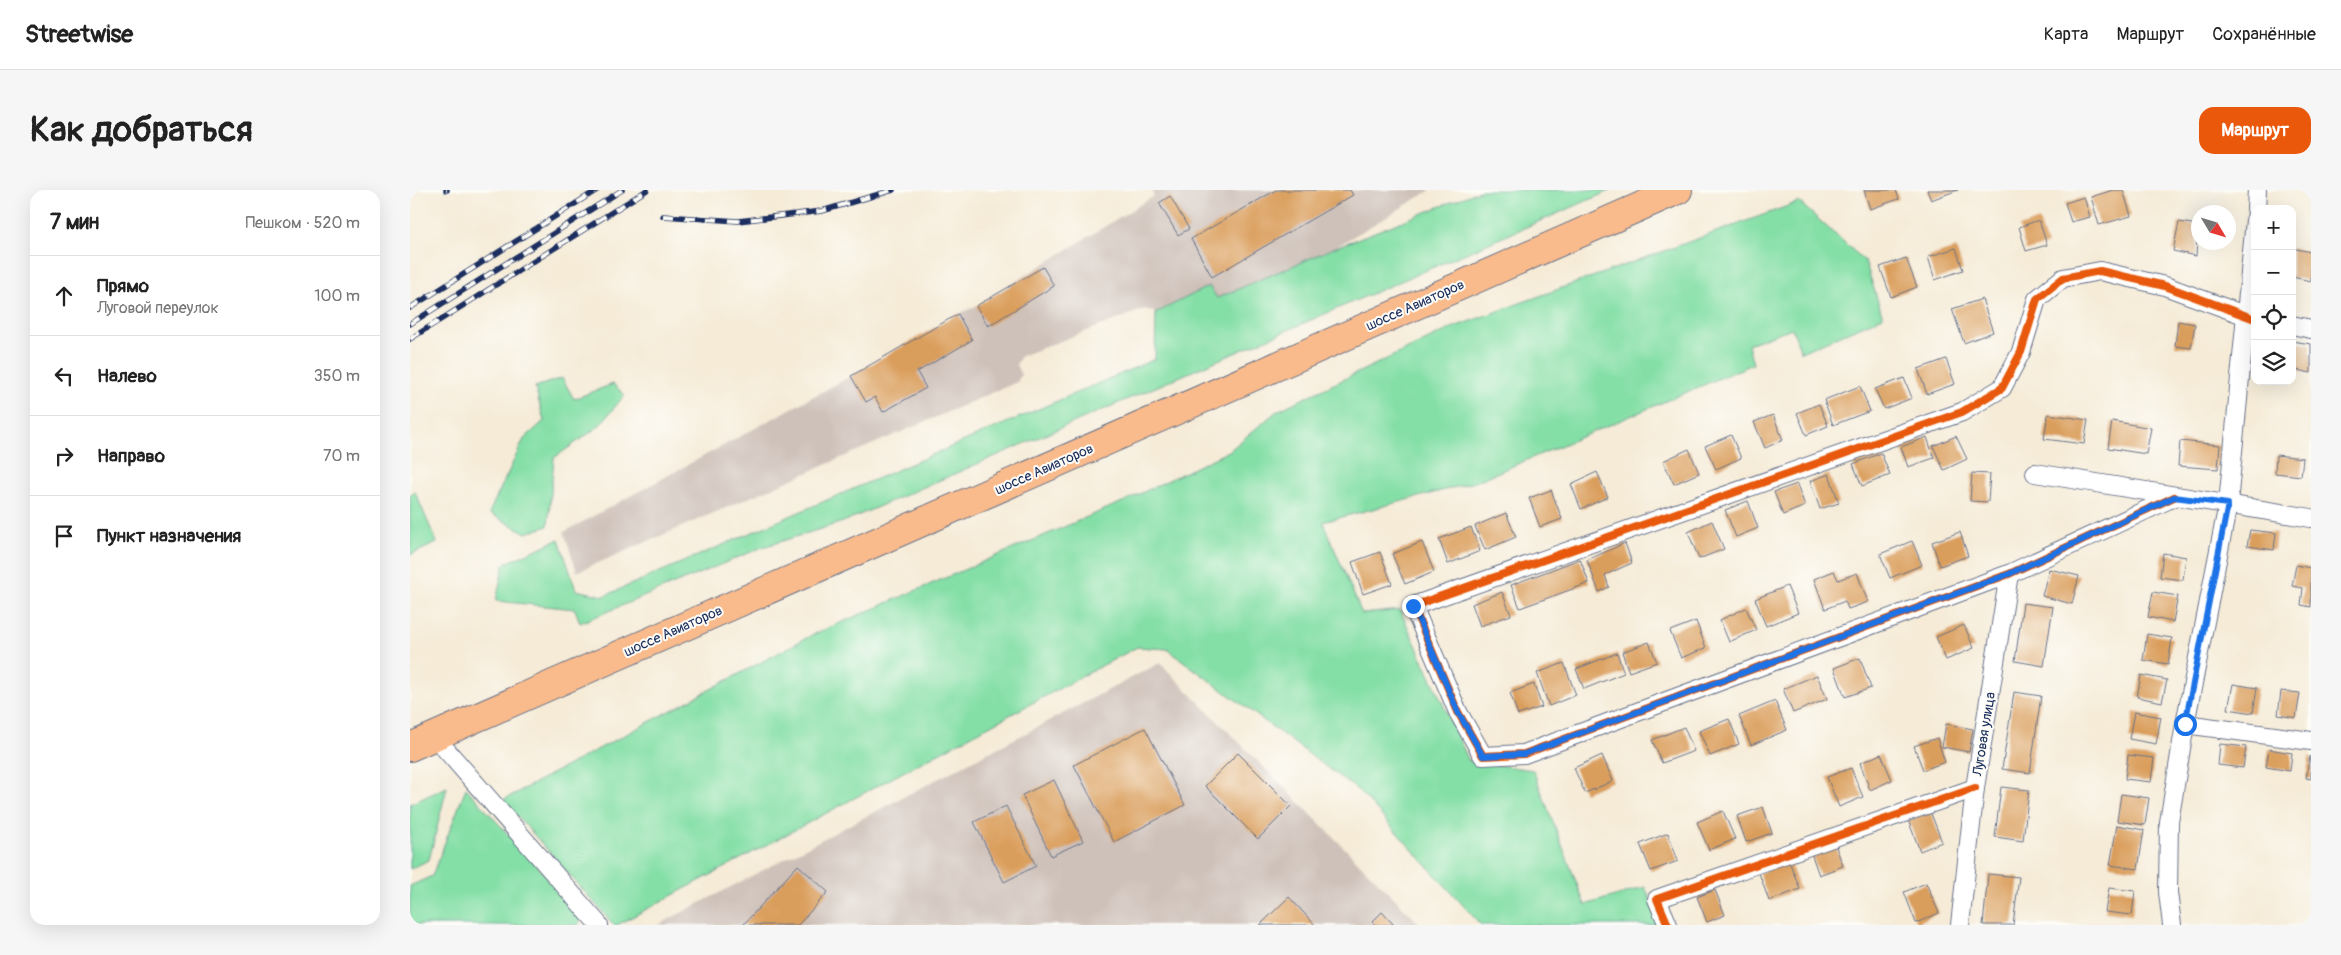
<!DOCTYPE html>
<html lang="ru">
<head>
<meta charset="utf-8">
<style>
  :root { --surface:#fff; --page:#f6f6f6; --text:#222; --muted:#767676; --line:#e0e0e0; --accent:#ea580c }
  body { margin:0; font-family:Pangolin,sans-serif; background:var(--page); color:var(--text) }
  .controls { position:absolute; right:15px; top:15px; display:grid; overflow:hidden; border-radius:10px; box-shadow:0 5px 20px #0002 }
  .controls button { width:45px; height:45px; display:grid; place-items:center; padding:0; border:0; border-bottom:1px solid var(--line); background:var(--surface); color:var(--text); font:25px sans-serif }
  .compass { position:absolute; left:1781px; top:15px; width:45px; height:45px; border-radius:50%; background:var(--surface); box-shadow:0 5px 20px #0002; rotate:128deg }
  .stop { position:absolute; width:15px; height:15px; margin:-11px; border:4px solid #1a73e8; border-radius:50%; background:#fff }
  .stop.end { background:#1a73e8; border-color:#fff; box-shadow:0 1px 5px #0008 }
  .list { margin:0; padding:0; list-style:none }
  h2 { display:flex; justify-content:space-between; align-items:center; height:65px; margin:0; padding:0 20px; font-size:21px }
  h2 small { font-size:16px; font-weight:400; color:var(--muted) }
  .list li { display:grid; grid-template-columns:32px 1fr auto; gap:15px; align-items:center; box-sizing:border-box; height:80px; padding:0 20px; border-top:1px solid var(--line) }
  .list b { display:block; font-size:19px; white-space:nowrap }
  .list p { margin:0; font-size:16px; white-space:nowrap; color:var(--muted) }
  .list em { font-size:16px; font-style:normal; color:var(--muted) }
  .icon { flex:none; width:28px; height:28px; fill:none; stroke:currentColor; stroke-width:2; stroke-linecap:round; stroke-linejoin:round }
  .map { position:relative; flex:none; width:1901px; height:735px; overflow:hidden; border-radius:15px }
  header { display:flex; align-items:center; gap:30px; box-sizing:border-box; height:70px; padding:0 25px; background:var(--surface); border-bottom:1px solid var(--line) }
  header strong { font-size:24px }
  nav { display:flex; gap:28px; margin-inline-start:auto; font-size:18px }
  .intro { display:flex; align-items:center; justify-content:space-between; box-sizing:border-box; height:120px; padding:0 30px }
  h1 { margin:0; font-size:35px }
  .button { padding:12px 22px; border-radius:15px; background:var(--accent); color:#fff; font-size:18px; font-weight:700 }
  main { display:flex; gap:30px; padding:0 30px }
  aside { flex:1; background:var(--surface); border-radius:15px; box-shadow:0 5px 20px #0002 }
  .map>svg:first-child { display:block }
  .industrial { fill:#cec1b9 }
  .green { fill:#84dfa6; stroke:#508782 }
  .building { fill:#da9e5b }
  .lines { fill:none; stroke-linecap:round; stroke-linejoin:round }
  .street-casing { stroke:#677188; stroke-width:20 }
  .primary-casing { stroke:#677188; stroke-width:30 }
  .street { stroke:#fff; stroke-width:18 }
  .primary { stroke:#fabb8c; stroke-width:28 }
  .rail-casing { stroke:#1b2f5e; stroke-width:5.5 }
  .rail { stroke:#fdfcf7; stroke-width:4; stroke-dasharray:11; stroke-linecap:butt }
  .cycleway-casing { stroke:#fdfcf7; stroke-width:11 }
  .cycleway { stroke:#e8590c; stroke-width:8 }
  .route { stroke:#1a73e8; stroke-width:6 }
  .labels { text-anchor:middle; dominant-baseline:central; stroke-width:4; stroke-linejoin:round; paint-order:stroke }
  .street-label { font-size:14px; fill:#1b2f5e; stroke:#fdfcf7 }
</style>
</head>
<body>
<header>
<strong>Streetwise</strong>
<nav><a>Карта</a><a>Маршрут</a><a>Сохранённые</a></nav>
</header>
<div class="intro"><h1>Как добраться</h1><a class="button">Маршрут</a></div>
<main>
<aside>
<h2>7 мин<small>Пешком · 520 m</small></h2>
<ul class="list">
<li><svg class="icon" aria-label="ahead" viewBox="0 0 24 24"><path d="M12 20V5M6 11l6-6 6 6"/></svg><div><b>Прямо</b><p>Луговой переулок</p></div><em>100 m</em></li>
<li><svg class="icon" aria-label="left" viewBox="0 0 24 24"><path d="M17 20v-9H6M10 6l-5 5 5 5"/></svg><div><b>Налево</b></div><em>350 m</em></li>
<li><svg class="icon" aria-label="right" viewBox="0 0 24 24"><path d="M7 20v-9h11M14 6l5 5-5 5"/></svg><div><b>Направо</b></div><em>70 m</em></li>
<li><svg class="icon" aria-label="arrive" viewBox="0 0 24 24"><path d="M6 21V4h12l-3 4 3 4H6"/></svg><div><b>Пункт назначения</b></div></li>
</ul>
</aside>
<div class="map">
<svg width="1901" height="735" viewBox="0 0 1901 735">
  <rect width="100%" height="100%" fill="#fdfcf7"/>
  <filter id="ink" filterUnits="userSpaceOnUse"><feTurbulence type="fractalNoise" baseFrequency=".02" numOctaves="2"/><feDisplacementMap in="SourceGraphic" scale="10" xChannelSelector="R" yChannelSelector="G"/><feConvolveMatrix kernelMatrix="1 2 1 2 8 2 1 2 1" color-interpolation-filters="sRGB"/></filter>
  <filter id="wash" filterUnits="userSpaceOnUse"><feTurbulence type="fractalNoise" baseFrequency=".0096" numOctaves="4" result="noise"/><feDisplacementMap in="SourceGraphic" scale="20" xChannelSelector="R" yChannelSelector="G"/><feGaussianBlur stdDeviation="1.12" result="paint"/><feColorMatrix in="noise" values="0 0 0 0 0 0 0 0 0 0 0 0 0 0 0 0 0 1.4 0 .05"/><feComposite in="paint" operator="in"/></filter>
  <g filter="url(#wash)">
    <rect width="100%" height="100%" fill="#f5ebd7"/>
    <!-- industrial -->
    <g class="industrial">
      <path d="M741,0H1021L924,58L807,109L799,96L746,123L735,119L611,166L606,175L611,185L607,192L167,382L154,342L441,186L548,124L566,116L744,6Z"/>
      <path d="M750,473L1011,735H248Z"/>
    </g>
    <!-- green -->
    <g class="green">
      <path d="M1072,0H1202L433,332L353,357L170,433L165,419L86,411L94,374L149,349L166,400L194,406L745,169L746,123L799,96L807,108L924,58Z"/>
      <path d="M1389,12L1455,71L1473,127L1391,162L1382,138L1338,154L1343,174L1065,292L913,332L952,424L990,420L1059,571L1123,580L1175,715L1235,697L1251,735H1071L949,601L757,459L727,457L207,735H204L93,610L402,445L717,310L819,261L867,221L1044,137Z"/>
      <path d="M152,188L164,209L203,194L215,205L188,237L144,268L138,336L116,343L79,323L114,249L134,231L125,197Z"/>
      <path d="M5,302L27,353L0,365V305Z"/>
      <path d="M37,597L19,670L0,679V614Z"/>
      <path d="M56,598L170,723L169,735H0V696L22,686Z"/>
    </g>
    <g id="blocks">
      <!-- building -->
      <g class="building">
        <path d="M866,0H940L943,5L802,87L781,49Z"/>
        <path d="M1454,0H1486L1489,9L1460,19Z"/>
        <path d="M1517,0H1548L1521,10Z"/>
        <path d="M1703,0H1713L1721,26L1689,35L1681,7Z"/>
        <path d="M760,6L779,39L768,45L749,13Z"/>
        <path d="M1674,7L1680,27L1661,32L1655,13Z"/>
        <path d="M1629,30L1637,55L1616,61L1609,37Z"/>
        <path d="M1769,32L1788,35L1786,66L1763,61Z"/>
        <path d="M1546,58L1553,80L1525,90L1518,67Z"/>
        <path d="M1882,58L1901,62V91L1882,87Z"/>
        <path d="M1496,68L1507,97L1481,107L1470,77Z"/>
        <path d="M633,77L644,96L578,136L566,116Z"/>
        <path d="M1572,109L1583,142L1554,153L1542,119Z"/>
        <path d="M548,124L562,150L507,182L516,198L473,222L465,207L456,212L441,186Z"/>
        <path d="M1768,131L1785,134L1781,158L1765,156Z"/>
        <path d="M1882,151L1901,154V183L1882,179Z"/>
        <path d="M1536,169L1545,194L1517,204L1508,179Z"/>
        <path d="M1494,188L1502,208L1474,219L1465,199Z"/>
        <path d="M1450,196L1460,221L1423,235L1414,210Z"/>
        <path d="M1409,214L1418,236L1396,245L1387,223Z"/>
        <path d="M1638,224L1678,230L1674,254L1634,249Z"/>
        <path d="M1363,225L1373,250L1355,258L1344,232Z"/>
        <path d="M1702,231L1741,238L1736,264L1698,258Z"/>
        <path d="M1321,245L1331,268L1306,279L1295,256Z"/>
        <path d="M1546,246L1557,269L1534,280L1523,256Z"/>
        <path d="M1517,247L1524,268L1498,277L1491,257Z"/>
        <path d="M1770,251L1810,255L1808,279L1768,276Z"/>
        <path d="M1279,259L1289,283L1264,294L1253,271Z"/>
        <path d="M1471,263L1480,285L1452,296L1443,274Z"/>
        <path d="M1866,265L1893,268L1891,286L1865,283Z"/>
        <path d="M1187,282L1198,307L1171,319L1161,294Z"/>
        <path d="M1562,283L1580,284L1578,312L1560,311Z"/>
        <path d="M1419,284L1429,313L1410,319L1400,291Z"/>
        <path d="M1387,294L1395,316L1373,325L1364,302Z"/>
        <path d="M1141,300L1152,329L1130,337L1119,308Z"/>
        <path d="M1338,311L1348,338L1326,347L1315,320Z"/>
        <path d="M1096,323L1106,347L1075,360L1065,336Z"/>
        <path d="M1302,331L1314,359L1289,369L1278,342Z"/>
        <path d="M1061,337L1070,361L1038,374L1029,349Z"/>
        <path d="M1840,340L1866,343L1864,360L1837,356Z"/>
        <path d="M1550,342L1558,366L1530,376L1522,352Z"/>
        <path d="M1502,351L1512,375L1480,388L1470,364Z"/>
        <path d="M1012,352L1024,382L995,394L982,364Z"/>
        <path d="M1215,353L1222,373L1195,385L1199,397L1189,402L1177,370Z"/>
        <path d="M970,362L982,394L953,404L942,372Z"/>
        <path d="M1753,363L1776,367L1773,390L1750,387Z"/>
        <path d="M1170,369L1179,393L1110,418L1101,395Z"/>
        <path d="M1886,375L1901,378V417L1891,415L1893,398L1882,396Z"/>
        <path d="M1639,379L1669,386L1662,414L1632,406Z"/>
        <path d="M1424,381L1428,390L1447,383L1458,412L1438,419L1435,411L1415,419L1404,389Z"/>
        <path d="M1377,396L1388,423L1356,436L1345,409Z"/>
        <path d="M1092,402L1101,425L1070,436L1062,414Z"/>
        <path d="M1743,402L1768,406L1763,432L1738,427Z"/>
        <path d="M1613,413L1643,417L1634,476L1605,471Z"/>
        <path d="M1336,418L1346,440L1319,452L1310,430Z"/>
        <path d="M1286,431L1296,458L1271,468L1260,441Z"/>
        <path d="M1554,435L1564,458L1536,470L1526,447Z"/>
        <path d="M1737,444L1762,448L1758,474L1733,470Z"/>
        <path d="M1239,452L1247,472L1219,482L1212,462Z"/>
        <path d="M1207,463L1214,483L1174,499L1166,479Z"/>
        <path d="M1450,468L1461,498L1435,507L1424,478Z"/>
        <path d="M1154,473L1166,505L1139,516L1127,483Z"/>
        <path d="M1407,485L1417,509L1383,523L1373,499Z"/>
        <path d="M1731,485L1757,490L1752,512L1727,507Z"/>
        <path d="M1124,494L1132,517L1108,525L1100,503Z"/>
        <path d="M1823,494L1847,498L1843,523L1818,519Z"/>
        <path d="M1871,501L1890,503L1886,528L1868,525Z"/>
        <path d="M1604,502L1631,506L1620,583L1592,579Z"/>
        <path d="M1365,511L1377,540L1341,555L1329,526Z"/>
        <path d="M1724,522L1751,527L1746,554L1719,549Z"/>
        <path d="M1319,529L1329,554L1300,566L1289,541Z"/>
        <path d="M1536,534L1563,539L1559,562L1532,557Z"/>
        <path d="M1274,537L1284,561L1252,573L1242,550Z"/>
        <path d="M735,538L775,615L704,652L664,575Z"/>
        <path d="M1527,548L1535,572L1513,580L1504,556Z"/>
        <path d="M1810,554L1836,557L1833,578L1808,575Z"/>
        <path d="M1859,559L1882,563L1880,581L1856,577Z"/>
        <path d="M828,563L881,616L848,649L795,596Z"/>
        <path d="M1471,564L1482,590L1460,600L1450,573Z"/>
        <path d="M1192,565L1203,591L1175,603L1164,578Z"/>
        <path d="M1718,565L1744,568L1741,592L1715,589Z"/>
        <path d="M1900,566L1901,567V589L1896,588Z"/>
        <path d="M1441,578L1453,607L1429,617L1417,587Z"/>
        <path d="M644,590L673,651L641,666L612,605Z"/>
        <path d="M1591,597L1619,600L1613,651L1585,647Z"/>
        <path d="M1711,604L1739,608L1735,635L1707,631Z"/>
        <path d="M596,616L626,676L594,692L564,632Z"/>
        <path d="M1353,617L1362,643L1336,652L1327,626Z"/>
        <path d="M1313,621L1325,649L1299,660L1287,632Z"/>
        <path d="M1520,621L1532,652L1510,661L1498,630Z"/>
        <path d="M1707,635L1734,640L1728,679L1700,675Z"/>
        <path d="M1258,643L1268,671L1241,681L1230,654Z"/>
        <path d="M1425,654L1433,676L1409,685L1401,663Z"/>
        <path d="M1379,671L1390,699L1359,711L1349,683Z"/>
        <path d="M388,675L418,702L388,735H333Z"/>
        <path d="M1578,684L1609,687L1603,735H1573Z"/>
        <path d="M1516,693L1529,723L1506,733L1494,702Z"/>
        <path d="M1699,698L1725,701L1722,725L1695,722Z"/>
        <path d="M1305,700L1315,725L1297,732L1287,707Z"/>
        <path d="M879,707L905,735H850Z"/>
        <path d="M972,722L984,735H965L962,732Z"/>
      </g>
    </g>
  </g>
  <g filter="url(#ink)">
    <use href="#blocks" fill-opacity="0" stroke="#677188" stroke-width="1"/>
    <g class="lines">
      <defs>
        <g id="street">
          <path d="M1846,19L1847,0"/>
          <path d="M1882,135L1901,139"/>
          <path d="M1625,283L1901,328"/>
          <path d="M1764,307L1599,384L1114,564L1073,566L1048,522L1003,416L1552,222L1592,198L1611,162L1627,109L1653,88L1690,81L1755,96L1845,129"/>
          <path d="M1775,534L1901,551"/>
          <path d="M24,546L189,735"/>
          <path d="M1258,735L1247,709L1565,598"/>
          <path d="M1550,735L1565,598L1599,384"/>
          <path d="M1762,735L1758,702L1759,632L1775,534L1818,314L1845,30"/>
        </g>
        <path id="primary" d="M0,557L1268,0"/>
      </defs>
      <!-- street casing -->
      <use href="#street" class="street-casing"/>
      <!-- primary casing -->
      <use href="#primary" class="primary-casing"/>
      <!-- street -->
      <use href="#street" class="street"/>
      <!-- primary -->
      <use href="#primary" class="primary"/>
      <defs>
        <g id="rail">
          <path d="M36,0H37"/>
          <path d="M253,26L328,31L412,21L483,0"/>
          <path d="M0,118L187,0"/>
          <path d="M0,134L212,0"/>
          <path d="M0,149L237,0"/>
        </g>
      </defs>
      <!-- rail casing -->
      <use href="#rail" class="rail-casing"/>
      <!-- rail -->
      <use href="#rail" class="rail"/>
      <defs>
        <g id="cycleway">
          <path d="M1764,307L1599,384L1114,564L1073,566L1048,522L1003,416L1552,222L1592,198L1611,162L1627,109L1653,88L1690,81L1755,96L1845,129"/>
          <path d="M1258,735L1247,709L1565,598"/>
        </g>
      </defs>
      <!-- cycleway casing -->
      <use href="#cycleway" class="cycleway-casing"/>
      <!-- cycleway -->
      <use href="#cycleway" class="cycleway"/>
    </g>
  </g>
  <g class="lines" filter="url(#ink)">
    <!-- route -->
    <path class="route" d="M1003,416L1048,522L1073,566L1114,564L1599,384L1764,307L1818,314L1775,534"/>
  </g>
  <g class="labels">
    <!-- street labels -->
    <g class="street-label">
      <text transform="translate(1005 115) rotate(-24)">шоссе Авиаторов</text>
      <text transform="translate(634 279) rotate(-24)">шоссе Авиаторов</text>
      <text transform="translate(263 441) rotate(-24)">шоссе Авиаторов</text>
      <text transform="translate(1574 544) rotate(-81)">Луговая улица</text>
    </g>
  </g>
</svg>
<div class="controls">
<button>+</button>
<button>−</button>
<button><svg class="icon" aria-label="locate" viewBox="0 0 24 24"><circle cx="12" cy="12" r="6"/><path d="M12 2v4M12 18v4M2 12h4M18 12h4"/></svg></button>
<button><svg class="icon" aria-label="layers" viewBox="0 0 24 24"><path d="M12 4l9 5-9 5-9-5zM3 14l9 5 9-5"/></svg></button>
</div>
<svg class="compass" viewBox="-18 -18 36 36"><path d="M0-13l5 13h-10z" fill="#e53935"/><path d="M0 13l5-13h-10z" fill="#767676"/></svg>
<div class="stop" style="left:1775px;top:534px"></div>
<div class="stop end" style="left:1003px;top:416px"></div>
</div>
</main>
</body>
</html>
